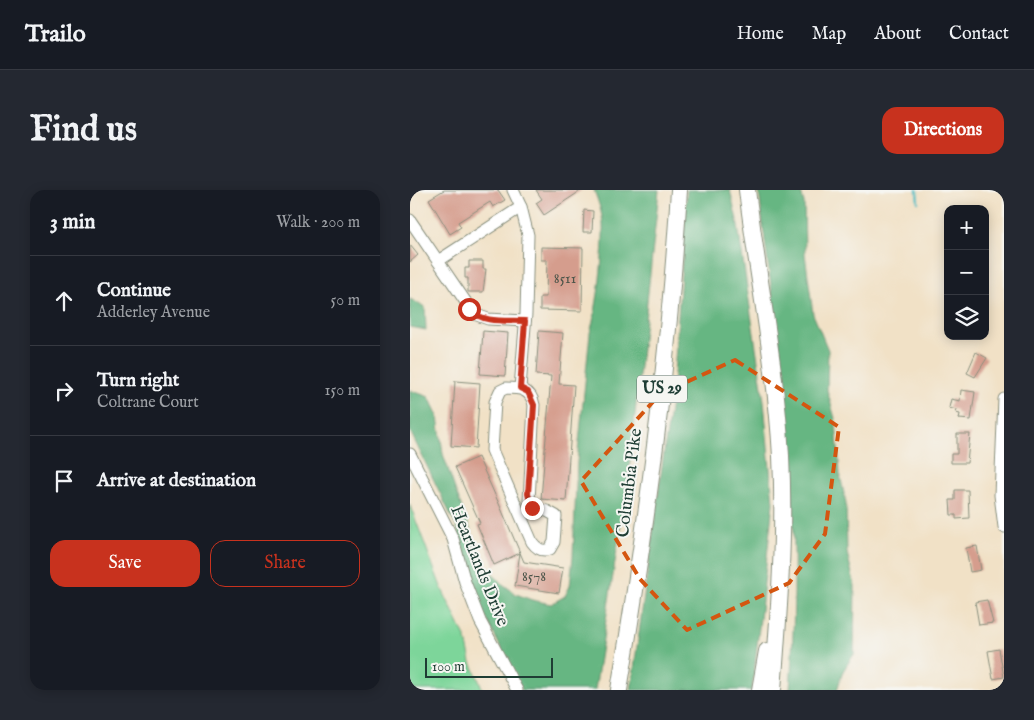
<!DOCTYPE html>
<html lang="en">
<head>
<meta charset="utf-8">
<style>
  :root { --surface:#171b24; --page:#242831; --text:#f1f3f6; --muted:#9ea1a6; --line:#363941; --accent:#c8321e }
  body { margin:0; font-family:"IM FELL English",serif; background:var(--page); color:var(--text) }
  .controls { position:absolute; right:15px; top:15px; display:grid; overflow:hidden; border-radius:10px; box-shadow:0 2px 12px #0003 }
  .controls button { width:45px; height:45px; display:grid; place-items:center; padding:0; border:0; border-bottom:1px solid var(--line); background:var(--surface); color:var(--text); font:25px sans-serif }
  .scale { position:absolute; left:15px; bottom:12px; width:128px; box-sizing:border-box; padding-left:5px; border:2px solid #1f3d34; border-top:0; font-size:14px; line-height:18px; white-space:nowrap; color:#1f3d34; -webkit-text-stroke:4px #f6f6f2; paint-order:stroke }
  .stop { position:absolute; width:15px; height:15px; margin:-11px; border:4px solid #c8321e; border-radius:50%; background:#fff }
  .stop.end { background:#c8321e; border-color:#fff; box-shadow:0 1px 5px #0008 }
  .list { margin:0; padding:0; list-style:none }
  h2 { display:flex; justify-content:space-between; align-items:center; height:65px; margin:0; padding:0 20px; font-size:21px }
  h2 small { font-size:16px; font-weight:400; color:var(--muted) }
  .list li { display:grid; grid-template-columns:32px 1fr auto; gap:15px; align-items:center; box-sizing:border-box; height:90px; padding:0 20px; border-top:1px solid var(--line) }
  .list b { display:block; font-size:19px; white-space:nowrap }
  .list p { margin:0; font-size:16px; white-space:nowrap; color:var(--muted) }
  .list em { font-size:16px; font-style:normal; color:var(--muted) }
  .actions { display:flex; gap:10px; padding:15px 20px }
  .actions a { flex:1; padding:11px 0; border:1px solid var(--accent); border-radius:15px; text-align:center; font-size:18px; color:var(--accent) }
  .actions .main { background:var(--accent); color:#fff }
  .icon { flex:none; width:28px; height:28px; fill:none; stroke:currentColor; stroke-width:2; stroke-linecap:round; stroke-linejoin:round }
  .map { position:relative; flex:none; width:594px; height:500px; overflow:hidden; border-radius:15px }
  header { display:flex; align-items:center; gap:30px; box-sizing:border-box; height:70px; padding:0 25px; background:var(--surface); border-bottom:1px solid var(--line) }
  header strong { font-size:24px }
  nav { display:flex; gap:28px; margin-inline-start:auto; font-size:18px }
  .intro { display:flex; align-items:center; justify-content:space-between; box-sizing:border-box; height:120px; padding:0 30px }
  h1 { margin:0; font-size:35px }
  .button { padding:12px 22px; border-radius:15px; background:var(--accent); color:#fff; font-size:18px; font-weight:700 }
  main { display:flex; gap:30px; padding:0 30px }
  aside { flex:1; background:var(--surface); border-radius:15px; box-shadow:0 2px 12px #0003 }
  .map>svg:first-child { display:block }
  .green { fill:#7dd59a; stroke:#4e8967 }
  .forest { fill:#66b682; stroke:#427a5b }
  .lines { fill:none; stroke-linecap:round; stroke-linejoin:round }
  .stream { stroke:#4fbdc4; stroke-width:2.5 }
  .building { fill:#d59d8d }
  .minor-casing { stroke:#888f7d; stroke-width:13 }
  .highway-casing { stroke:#888f7d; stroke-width:18 }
  .minor { stroke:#fff; stroke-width:11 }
  .highway { stroke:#fff; stroke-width:16 }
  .route { stroke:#c8321e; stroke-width:6 }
  .marked { fill:none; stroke:#d45610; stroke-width:4; stroke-dasharray:10 6; stroke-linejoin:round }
  .labels { text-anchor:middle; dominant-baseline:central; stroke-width:4; stroke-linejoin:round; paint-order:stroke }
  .number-label { font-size:15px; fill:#4c554a }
  .shield { fill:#f6f6f2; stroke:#60746d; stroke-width:1 }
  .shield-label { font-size:16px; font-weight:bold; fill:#1f3d34 }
  .street-label { font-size:18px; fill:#1f3d34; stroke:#f6f6f2 }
</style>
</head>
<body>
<header>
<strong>Trailo</strong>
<nav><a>Home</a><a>Map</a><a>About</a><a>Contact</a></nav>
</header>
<div class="intro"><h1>Find us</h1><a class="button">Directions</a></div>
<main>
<aside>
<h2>3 min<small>Walk · 200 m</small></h2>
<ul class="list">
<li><svg class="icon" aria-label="ahead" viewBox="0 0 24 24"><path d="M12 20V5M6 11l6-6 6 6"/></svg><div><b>Continue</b><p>Adderley Avenue</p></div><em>50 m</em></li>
<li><svg class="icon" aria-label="right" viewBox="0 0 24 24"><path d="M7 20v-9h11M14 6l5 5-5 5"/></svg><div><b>Turn right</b><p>Coltrane Court</p></div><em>150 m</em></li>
<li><svg class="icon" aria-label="arrive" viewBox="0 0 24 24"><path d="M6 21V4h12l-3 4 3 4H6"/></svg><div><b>Arrive at destination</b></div></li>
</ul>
<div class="actions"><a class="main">Save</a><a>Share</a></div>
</aside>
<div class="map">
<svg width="594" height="500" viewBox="0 0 594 500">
  <rect width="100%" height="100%" fill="#f6f6f2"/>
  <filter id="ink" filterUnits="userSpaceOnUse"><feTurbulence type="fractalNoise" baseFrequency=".02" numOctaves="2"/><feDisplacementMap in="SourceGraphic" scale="10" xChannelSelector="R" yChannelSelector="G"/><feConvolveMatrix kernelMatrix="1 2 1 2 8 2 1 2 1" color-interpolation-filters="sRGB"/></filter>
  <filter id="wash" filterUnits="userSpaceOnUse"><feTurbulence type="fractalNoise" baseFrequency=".0096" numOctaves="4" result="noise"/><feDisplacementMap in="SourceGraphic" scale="20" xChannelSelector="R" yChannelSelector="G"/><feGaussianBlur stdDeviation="1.12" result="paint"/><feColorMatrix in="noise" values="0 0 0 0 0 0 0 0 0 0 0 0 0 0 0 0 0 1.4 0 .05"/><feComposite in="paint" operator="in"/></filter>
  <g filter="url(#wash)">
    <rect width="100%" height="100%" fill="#f1e1c6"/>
    <!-- green -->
    <path class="green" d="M0,315L31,397L56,449L61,472L73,500H0Z"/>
    <!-- forest -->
    <g class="forest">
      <path d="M184,0H249L218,289L185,500H112L71,418L47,338L0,241V200L19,207L28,226L33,264L47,305L73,372L90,392L106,404L122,410L141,414L155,406L160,396L163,366L167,272L180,143C188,116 194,63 193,34C192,22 188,11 184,0Z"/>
      <path d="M277,0H320L327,30L354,211L363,313L342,500H221L263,198Z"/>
      <path d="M349,0H390L394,12L395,64L403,124L418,160L417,200L426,232L430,285L436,313L437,363L445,396L444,464L433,481L427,500H380C386,413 386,325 378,238C372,158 357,79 349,0Z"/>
      <path d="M0,109L15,117L16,140L0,137Z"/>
    </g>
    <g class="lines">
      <!-- stream -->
      <path class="stream" d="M507,0L508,12"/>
    </g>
    <g id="blocks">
      <!-- building -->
      <g class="building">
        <path d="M34,0H88L95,10L83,17L80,12L48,32L51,37L40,44L19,9Z"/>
        <path d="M126,0H172L134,25L126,13L132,9Z"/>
        <path d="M174,20L183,21L182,42H173Z"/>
        <path d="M0,55L8,65L0,72Z"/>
        <path d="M131,57L173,58L172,121L130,120V107H136L137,70H131Z"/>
        <path d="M59,71H73V79H76L73,102H58V88H55V78H59Z"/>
        <path d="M73,141L98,143L95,186L70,184Z"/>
        <path d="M129,141L153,143L149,194L164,195L156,311L131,309L141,186L126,185Z"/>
        <path d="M566,162L577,168L565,187L557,183Z"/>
        <path d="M45,191L70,193L66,258L41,256Z"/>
        <path d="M551,200L565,202L561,230L549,229L550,224L546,223L547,220L539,218L541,209L550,211Z"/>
        <path d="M547,244H560L557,273H541V264H547Z"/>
        <path d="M68,267L90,316L114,372L153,378L149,403L105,396L110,363L84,375L67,334L70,333L45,277Z"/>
        <path d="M545,300H558L559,328L546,329V325H541L540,310H545Z"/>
        <path d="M567,356L571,380L560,382L556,358Z"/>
        <path d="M577,410L583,433L569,435L565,412Z"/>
        <path d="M589,459L594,487L583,489L578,461Z"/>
      </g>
    </g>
  </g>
  <g filter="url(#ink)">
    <use href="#blocks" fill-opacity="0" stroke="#888f7d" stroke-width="1"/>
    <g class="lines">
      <defs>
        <g id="minor">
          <path d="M103,0L111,17L118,45L116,124L110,198"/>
          <path d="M0,30L64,124L78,129L115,131"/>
          <path d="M28,71L111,17"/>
          <path d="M96,198C110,198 121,199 124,215L119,311L122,318L137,321L146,326L144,352L140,359C132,362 127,359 122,352L82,260L85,212L90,201Z"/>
          <path d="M594,209L590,305L594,337"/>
          <path d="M0,264L43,349L55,392L70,431L107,500"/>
        </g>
        <g id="highway">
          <path d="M337,0C348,88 366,177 371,266C375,344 369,422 363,500"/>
          <path d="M209,500C237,334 259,168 269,0"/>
          <path d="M350,500L357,461"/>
        </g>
      </defs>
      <!-- minor casing -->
      <use href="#minor" class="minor-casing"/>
      <!-- highway casing -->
      <use href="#highway" class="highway-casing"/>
      <!-- minor -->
      <use href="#minor" class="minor"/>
      <!-- highway -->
      <use href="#highway" class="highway"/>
    </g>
  </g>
  <g class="lines" filter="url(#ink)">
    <!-- route -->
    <path class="route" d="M59,119C73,134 96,130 115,131L110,198L118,202L124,215L118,304L122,318"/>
  </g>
  <!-- marked area -->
  <path class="marked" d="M325,170L429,237L415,344L379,393L277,440L230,389L171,291L250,204Z"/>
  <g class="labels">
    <!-- number labels -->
    <g class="number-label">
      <text x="155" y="88">8511</text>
      <text x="124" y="386">8578</text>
    </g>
    <!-- shield labels -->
    <rect class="shield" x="227" y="185.5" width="50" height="27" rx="4"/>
    <g class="shield-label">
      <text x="252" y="199">US 29</text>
    </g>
    <!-- street labels -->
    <g class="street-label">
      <text transform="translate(220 293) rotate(-83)">Columbia Pike</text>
      <text transform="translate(69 376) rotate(68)">Heartlands Drive</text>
    </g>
  </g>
</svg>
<div class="controls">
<button>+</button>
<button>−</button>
<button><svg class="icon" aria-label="layers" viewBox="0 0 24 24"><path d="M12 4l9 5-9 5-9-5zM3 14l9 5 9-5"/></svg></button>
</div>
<div class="scale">100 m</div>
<div class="stop" style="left:59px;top:119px"></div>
<div class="stop end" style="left:122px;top:318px"></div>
</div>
</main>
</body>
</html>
